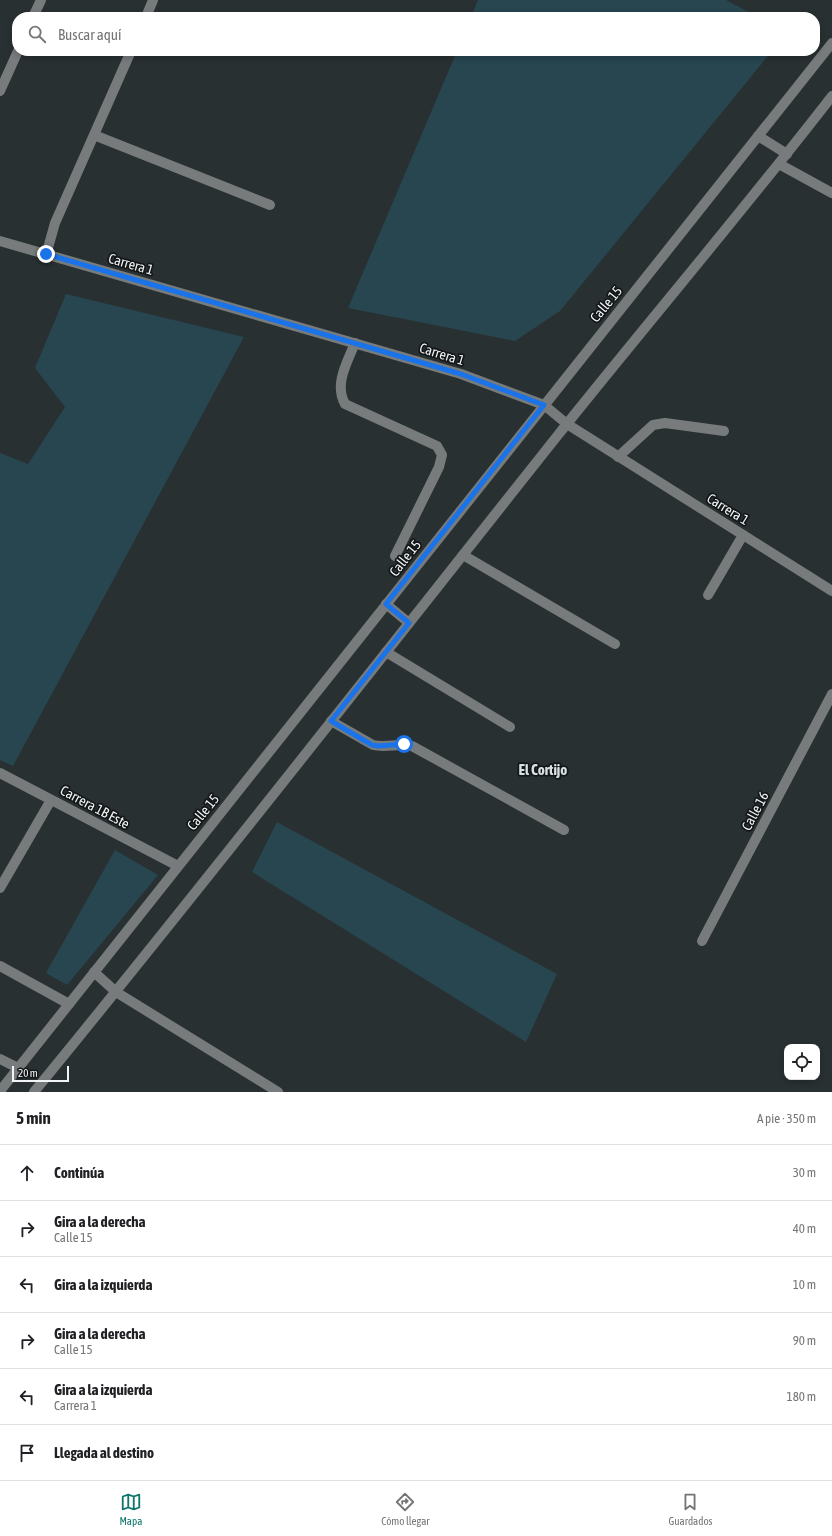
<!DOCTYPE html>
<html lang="es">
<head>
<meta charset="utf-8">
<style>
  :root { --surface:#fff; --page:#f6f6f6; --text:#202124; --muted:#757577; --line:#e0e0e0; --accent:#0f766e }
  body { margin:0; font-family:"Asap Condensed",sans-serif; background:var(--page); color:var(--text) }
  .controls { position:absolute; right:12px; bottom:12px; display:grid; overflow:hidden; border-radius:8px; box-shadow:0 2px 6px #0003 }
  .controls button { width:36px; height:36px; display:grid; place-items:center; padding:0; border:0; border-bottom:1px solid var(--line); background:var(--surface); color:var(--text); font:20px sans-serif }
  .scale { position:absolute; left:12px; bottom:10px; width:57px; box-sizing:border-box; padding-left:4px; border:2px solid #f1f5f7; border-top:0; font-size:11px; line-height:14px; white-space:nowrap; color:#f1f5f7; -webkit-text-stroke:3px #141718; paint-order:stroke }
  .stop { position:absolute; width:12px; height:12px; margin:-9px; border:3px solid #1a73e8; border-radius:50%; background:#fff }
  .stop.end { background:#1a73e8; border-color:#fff; box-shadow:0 1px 4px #0008 }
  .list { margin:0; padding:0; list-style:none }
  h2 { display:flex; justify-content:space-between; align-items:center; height:52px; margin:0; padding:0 16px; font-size:17px }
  h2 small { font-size:13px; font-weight:400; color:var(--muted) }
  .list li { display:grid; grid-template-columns:26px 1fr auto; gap:12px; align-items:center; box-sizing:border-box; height:56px; padding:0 16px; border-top:1px solid var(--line) }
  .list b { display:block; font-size:15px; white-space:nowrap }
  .list p { margin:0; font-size:13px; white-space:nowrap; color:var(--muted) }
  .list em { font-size:13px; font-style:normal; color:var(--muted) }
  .icon { flex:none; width:22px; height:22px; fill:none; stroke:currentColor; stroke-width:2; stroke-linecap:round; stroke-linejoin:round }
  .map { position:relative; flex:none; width:832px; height:1092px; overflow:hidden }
  .search { position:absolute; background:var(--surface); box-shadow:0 2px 6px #0003; left:12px; right:12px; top:12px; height:44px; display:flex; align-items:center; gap:10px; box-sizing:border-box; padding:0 14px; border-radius:16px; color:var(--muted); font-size:15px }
  .sheet { height:388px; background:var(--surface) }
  nav { display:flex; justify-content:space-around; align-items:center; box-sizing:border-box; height:56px; border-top:1px solid var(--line); background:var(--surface); font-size:11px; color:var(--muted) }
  nav a { display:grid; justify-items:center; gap:2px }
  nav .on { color:var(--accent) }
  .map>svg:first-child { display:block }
  .green { fill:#274650 }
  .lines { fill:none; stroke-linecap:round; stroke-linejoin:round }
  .minor { stroke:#777b7c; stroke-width:10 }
  .route { stroke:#1a73e8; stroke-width:5 }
  .labels { text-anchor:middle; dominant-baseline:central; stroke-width:3.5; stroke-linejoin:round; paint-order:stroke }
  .street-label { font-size:14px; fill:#f1f5f7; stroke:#141718 }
  .neighbourhood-label { font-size:15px; font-weight:bold; fill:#d7e0e3; stroke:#141718 }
</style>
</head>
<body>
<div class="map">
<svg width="832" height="1092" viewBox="0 0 832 1092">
  <rect width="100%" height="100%" fill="#293032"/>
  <!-- green -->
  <g class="green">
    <path d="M478,0H726L758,17H471Z"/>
    <path d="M457,51H772L560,311L515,341L348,308Z"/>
    <path d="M66,294L244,337L13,766L0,760V453L28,464L65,407L35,368Z"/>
    <path d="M277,822L557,974L526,1042L252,872Z"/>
    <path d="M115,850L158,875L67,985L46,973Z"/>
  </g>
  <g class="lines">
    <!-- minor -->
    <g class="minor">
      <path d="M33,17L41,0"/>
      <path d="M146,17L153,0"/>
      <path d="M0,91L18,51"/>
      <path d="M94,135L270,205"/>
      <path d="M758,136L787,154"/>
      <path d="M779,164L832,193"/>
      <path d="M0,241L461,374L544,405L567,424L832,591"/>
      <path d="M46,255L55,223L131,51"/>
      <path d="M355,343C347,363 334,384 345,404L437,446L442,455L439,467L395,556"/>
      <path d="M618,457L653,425L665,423L724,431"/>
      <path d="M463,555L615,644"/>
      <path d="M708,595L743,535"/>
      <path d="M386,604L409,623"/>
      <path d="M386,652L510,727"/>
      <path d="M331,721L373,745C386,748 399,743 412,746L564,830"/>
      <path d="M0,773L178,866"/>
      <path d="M0,888L51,800"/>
      <path d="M702,941L832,694"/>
      <path d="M0,966L69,1004"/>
      <path d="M94,972L116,992L278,1092"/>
      <path d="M0,1059L18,1068"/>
      <path d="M0,1091L832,43"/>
      <path d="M34,1092C212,875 384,654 558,435C649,321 743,211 832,96"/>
    </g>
  </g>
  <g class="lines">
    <!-- route -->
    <path class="route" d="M46,254L461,374L544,405L386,604L409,623L331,721L372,745L379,746L404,744"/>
  </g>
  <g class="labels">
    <!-- street labels -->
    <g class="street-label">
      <text transform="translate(131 264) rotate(16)">Carrera 1</text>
      <text transform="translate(606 304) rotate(-51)">Calle 15</text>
      <text transform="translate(442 354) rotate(17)">Carrera 1</text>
      <text transform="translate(728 509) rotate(32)">Carrera 1</text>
      <text transform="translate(405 558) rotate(-52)">Calle 15</text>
      <text transform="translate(95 807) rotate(28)">Carrera 1B Este</text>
      <text transform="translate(755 811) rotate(-62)">Calle 16</text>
      <text transform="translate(203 812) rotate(-51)">Calle 15</text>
    </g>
    <!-- neighbourhood labels -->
    <g class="neighbourhood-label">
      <text x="543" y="769">El Cortijo</text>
    </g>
  </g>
</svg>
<div class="controls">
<button><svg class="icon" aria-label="locate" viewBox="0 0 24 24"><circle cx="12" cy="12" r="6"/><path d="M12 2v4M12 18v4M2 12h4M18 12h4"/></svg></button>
</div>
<div class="scale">20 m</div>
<div class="stop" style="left:404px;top:744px"></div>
<div class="stop end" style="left:46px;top:254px"></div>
<div class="search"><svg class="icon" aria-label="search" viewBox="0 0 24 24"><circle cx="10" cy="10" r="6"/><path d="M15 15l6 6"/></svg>Buscar aquí</div>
</div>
<section class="sheet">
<h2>5 min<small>A pie · 350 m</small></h2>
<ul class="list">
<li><svg class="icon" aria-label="ahead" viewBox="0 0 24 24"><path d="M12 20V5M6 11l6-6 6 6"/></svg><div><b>Continúa</b></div><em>30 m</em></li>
<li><svg class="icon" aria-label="right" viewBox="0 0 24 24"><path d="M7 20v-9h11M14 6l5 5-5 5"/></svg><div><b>Gira a la derecha</b><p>Calle 15</p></div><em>40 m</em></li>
<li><svg class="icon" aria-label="left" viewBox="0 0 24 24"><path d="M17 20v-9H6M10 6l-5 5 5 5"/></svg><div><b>Gira a la izquierda</b></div><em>10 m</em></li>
<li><svg class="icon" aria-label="right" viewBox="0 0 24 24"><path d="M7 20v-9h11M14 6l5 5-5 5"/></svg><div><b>Gira a la derecha</b><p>Calle 15</p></div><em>90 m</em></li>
<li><svg class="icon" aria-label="left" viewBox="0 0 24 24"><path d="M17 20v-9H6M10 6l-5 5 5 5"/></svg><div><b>Gira a la izquierda</b><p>Carrera 1</p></div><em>180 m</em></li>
<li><svg class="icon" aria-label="arrive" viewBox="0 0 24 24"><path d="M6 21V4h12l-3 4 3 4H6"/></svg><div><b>Llegada al destino</b></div></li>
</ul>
</section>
<nav>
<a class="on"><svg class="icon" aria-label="map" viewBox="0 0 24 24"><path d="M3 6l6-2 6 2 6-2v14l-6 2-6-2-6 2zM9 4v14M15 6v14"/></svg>Mapa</a>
<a><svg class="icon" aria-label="directions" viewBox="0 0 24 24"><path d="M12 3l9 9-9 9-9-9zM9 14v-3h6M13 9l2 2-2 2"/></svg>Cómo llegar</a>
<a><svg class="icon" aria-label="saved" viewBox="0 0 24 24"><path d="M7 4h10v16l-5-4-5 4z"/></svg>Guardados</a>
</nav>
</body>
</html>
